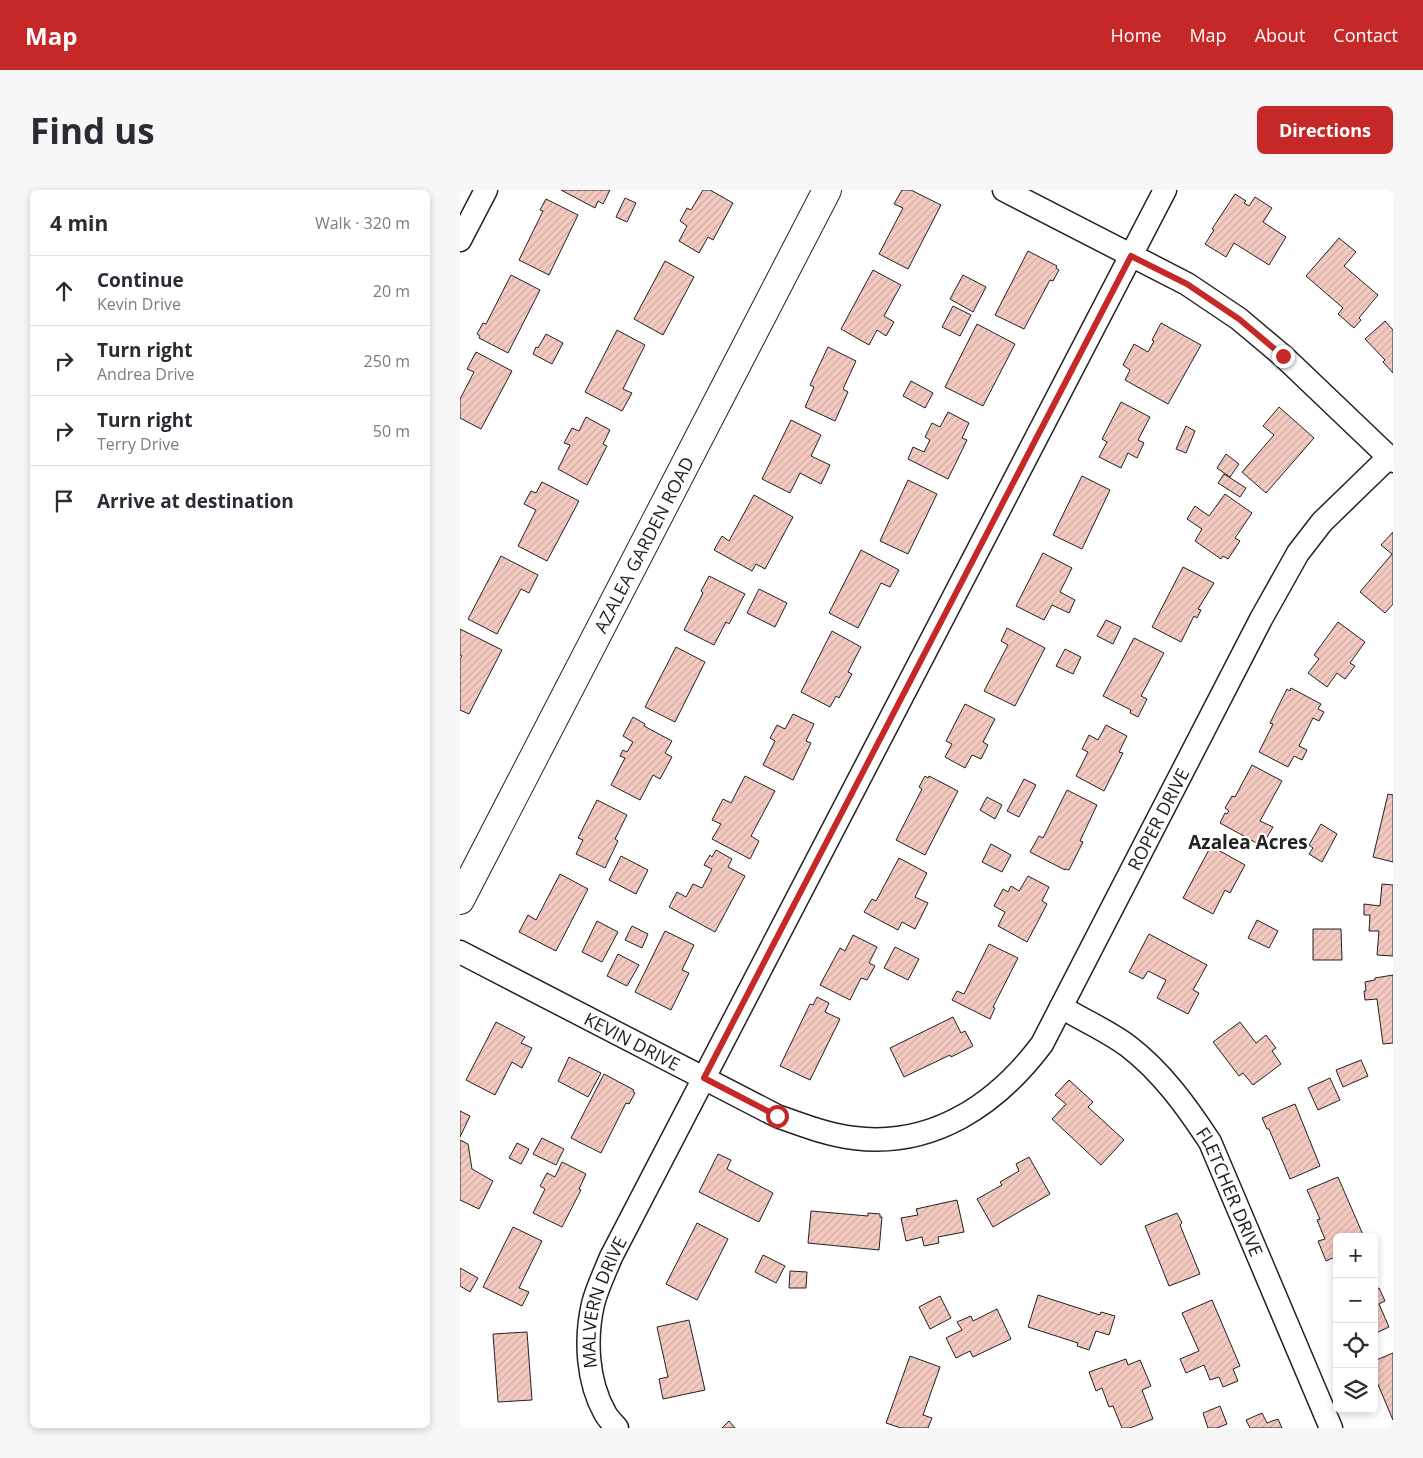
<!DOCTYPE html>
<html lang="en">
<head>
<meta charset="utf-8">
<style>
  :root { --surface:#fff; --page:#f7f7f7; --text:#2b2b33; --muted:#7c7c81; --line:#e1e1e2; --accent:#c62828 }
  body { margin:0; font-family:"Open Sans",sans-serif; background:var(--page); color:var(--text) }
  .controls { position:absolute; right:15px; bottom:15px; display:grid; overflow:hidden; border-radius:8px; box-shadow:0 2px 8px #0003 }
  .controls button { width:45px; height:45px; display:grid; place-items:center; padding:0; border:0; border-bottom:1px solid var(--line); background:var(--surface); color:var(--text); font:25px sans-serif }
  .stop { position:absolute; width:15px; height:15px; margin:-11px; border:4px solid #c62828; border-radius:50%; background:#fff }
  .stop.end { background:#c62828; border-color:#fff; box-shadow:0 1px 5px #0008 }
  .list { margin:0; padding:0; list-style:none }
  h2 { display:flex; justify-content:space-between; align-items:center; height:65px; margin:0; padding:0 20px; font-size:21px }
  h2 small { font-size:16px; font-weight:400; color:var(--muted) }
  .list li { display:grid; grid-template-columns:32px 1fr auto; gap:15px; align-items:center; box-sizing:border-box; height:70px; padding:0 20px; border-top:1px solid var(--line) }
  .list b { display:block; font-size:19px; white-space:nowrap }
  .list p { margin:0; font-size:16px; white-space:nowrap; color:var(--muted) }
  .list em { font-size:16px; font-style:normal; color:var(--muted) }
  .icon { flex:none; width:28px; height:28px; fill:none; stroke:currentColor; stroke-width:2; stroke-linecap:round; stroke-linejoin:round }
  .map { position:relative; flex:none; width:933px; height:1238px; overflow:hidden; border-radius:8px }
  header { display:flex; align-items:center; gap:30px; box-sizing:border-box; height:70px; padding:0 25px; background:var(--accent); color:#fff }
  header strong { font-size:24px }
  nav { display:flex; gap:28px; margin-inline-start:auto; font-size:18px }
  .intro { display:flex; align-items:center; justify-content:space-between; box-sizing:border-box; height:120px; padding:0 30px }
  h1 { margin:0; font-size:35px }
  .button { padding:12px 22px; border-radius:8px; background:var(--accent); color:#fff; font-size:18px; font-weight:700 }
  main { display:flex; gap:30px; padding:0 30px }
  aside { flex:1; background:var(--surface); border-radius:8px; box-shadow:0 2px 8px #0003 }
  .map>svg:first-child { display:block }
  .building { fill:url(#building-hatch); stroke:#222 }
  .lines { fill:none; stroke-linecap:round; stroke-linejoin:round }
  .street-casing { stroke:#222; stroke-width:25 }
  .secondary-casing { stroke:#222; stroke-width:30 }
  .street { stroke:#fff; stroke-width:22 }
  .secondary { stroke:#fff; stroke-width:28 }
  .route { stroke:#c62828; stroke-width:6 }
  .labels { text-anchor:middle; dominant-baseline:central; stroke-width:4; stroke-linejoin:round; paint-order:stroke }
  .street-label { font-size:18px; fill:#222; stroke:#fff }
  .neighbourhood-label { font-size:19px; font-weight:bold; fill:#222; stroke:#fff }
</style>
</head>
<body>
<header>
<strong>Map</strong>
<nav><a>Home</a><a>Map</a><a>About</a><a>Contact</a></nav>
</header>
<div class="intro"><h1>Find us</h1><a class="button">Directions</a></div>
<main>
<aside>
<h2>4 min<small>Walk · 320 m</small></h2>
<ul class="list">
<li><svg class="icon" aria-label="ahead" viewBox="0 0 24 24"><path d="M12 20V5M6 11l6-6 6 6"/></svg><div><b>Continue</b><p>Kevin Drive</p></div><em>20 m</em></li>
<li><svg class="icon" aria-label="right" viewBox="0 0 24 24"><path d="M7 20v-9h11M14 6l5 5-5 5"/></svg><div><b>Turn right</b><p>Andrea Drive</p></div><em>250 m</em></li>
<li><svg class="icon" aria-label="right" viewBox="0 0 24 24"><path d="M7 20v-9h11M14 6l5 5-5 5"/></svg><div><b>Turn right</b><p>Terry Drive</p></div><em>50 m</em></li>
<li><svg class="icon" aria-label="arrive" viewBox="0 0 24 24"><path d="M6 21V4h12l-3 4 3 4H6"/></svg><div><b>Arrive at destination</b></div></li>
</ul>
</aside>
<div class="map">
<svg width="933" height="1238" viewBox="0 0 933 1238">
  <defs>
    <pattern id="building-hatch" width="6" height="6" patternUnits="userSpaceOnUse" patternTransform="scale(1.25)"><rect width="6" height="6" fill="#f3c9c0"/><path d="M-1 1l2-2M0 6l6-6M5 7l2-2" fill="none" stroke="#d0aca5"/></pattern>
  </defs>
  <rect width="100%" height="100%" fill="#fff"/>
  <!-- building -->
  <g class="building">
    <path d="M101,0H150L143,14L138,11L135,18Z"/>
    <path d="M243,0H250L273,13L253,50L248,47L239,63L219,51L227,36L220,31L227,18L231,20Z"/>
    <path d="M442,0H451L481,15L448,79L419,64L443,18L434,14Z"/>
    <path d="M775,4L786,11L784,13L789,16L795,7L812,18L803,32L826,47L809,75L774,53L766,67L745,54L754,40L752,39Z"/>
    <path d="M165,8L176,13L167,32L156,27Z"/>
    <path d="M86,9L118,25L89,85L59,70L83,21L80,20Z"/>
    <path d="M879,48L896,62L884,76L918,105L899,128L901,130L894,138L878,124L883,118L846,86Z"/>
    <path d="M568,61L597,76L596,78L599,80L593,91L590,90L564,139L535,125Z"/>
    <path d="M205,71L234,87L203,145L174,129Z"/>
    <path d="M413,80L441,95L424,126L434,132L426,146L417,140L409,155L381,139Z"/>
    <path d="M51,85L80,100L48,163L19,148L20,146L17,144L23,133L26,134Z"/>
    <path d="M503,85L526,97L513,122L490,109Z"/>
    <path d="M493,116L511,125L500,146L482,137Z"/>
    <path d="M925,131L933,140V183L923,172L925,170L905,149Z"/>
    <path d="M701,133L741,155L708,214L665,190L670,180L663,175L674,154L688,162L694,151L692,150Z"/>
    <path d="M517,134L555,154L523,216L485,197Z"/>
    <path d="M157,140L185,155L163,199L172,203L162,221L125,202Z"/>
    <path d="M86,144L103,153L92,174L73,164L76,157L78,158Z"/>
    <path d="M368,157L396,171L383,199L388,202L375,231L345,217L354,197L350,195Z"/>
    <path d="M16,162L52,181L21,239L0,228V209L14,182L7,179Z"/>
    <path d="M451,191L473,203L465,218L443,206Z"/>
    <path d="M661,212L690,227L678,250L684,253L677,268L668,263L661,278L639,267L647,252L642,249Z"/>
    <path d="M819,217L854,248L806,303L782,282L814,245L803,236Z"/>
    <path d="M488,222L509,233L502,248L507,250L488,289L448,269L453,257L464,262L470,250L465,247L472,233L480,237Z"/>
    <path d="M126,227L150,240L143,254L147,256L127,295L98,279L110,255L104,253L112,238L119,241Z"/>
    <path d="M331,230L361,245L351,266L370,275L361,294L340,283L330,303L302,289Z"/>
    <path d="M726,236L735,241L726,263L716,259Z"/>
    <path d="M766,264L779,274L770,287L757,278Z"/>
    <path d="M764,284L786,298L780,307L758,293Z"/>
    <path d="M622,286L650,300L622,359L593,345Z"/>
    <path d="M448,290L477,304L448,364L420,351Z"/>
    <path d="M82,292L119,311L87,371L58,356L76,320L64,314L71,301L76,303Z"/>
    <path d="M765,304L792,323L775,348L780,351L768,369L763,366L761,369L735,351L742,339L727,329L735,316L749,326Z"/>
    <path d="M294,305L333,327L305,379L296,374L292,381L254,360L262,346L269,351Z"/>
    <path d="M933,342V414L925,423L900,402L932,364L921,355Z"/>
    <path d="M401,360L439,380L430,397L421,393L398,438L369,423Z"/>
    <path d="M583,363L612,378L600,402L615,410L609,423L592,415L584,430L556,416Z"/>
    <path d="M41,366L78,385L69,403L61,399L37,444L8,429Z"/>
    <path d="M723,377L754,393L738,419L741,420L737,428L734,426L721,452L692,437Z"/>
    <path d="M249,386L285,404L269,434L266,432L254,455L224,440L243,403L241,401Z"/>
    <path d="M299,399L327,413L315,437L287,423Z"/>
    <path d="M646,430L661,437L653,454L637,446Z"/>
    <path d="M878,432L905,452L890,473L895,476L885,489L877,483L867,497L848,483L859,469L854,465Z"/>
    <path d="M547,438L585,458L555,516L524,501L548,455L541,451Z"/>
    <path d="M0,439L42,460L9,524L0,520V469L2,466L0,465Z"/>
    <path d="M372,441L401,457L388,482L392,484L379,508L376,506L370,517L341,502Z"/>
    <path d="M674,448L704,463L681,506L687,509L678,527L670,523L671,520L643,506Z"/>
    <path d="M216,457L245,472L215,532L185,517Z"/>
    <path d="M605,459L621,467L613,484L596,476Z"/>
    <path d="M831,498L861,514L858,519L864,522L859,531L853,528L839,556L847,560L842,570L834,566L828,577L799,562L813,534L810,533L827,499L830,501Z"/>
    <path d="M505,514L535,529L523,552L528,555L521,569L512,565L505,578L485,567L492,554L486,551Z"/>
    <path d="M333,524L354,534L346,551L351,553L333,590L303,575L315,551L310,548L317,535L325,539Z"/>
    <path d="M173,527L185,534L184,536L212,551L205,563L212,567L200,589L193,585L180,610L151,595L165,568L160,566L163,560L167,562L173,552L163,546Z"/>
    <path d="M646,535L667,546L659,562L663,563L644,601L616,586L628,562L622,559L629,545L638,550Z"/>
    <path d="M792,575L822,591L800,631L813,637L802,656L760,633L765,623L767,624L769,621L765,618L772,606L775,607Z"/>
    <path d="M285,586L315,601L291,646L299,651L290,669L252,649L261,634L252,630L263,609L271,613Z"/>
    <path d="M465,586L468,588L469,586L498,601L465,665L436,650L462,599L459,597Z"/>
    <path d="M564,589L576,595L559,627L547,621Z"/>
    <path d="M607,600L637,615L620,651L623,652L609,680L605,679V680L570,662L579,646L583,648Z"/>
    <path d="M928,604L933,605V672L913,667Z"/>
    <path d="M527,607L542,615L535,629L520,620Z"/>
    <path d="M137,610L167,625L155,649L158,651L145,678L116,664L123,650L118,648Z"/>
    <path d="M861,634L877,644L862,672L849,664L853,658L849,655Z"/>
    <path d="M531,654L551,665L542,682L522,672Z"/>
    <path d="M751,656L785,675L770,703L765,700L753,724L723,708Z"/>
    <path d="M256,660L272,669L268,677L285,686L255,742L209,717L217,702L226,707L233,694L242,698L252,679L244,675L250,665L252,667Z"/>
    <path d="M161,666L188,680L176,704L149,690Z"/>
    <path d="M439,668L467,683L455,707L468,713L455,739L442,732L438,740L404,722L412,709L416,711Z"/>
    <path d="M100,684L128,699L96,761L59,742L68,725L76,730Z"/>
    <path d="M568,686L589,697L582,711L587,714L567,752L538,736L545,722L534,716L543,699L548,702L551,696L559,701Z"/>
    <path d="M922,694L933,695V766L917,765L919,741H909L910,725H904V714L920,716Z"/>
    <path d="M797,730L818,741L809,758L788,748Z"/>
    <path d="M137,731L158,742L142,772L122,762Z"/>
    <path d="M172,736L188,744L182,758L165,750Z"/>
    <path d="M853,739H881L882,770H853Z"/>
    <path d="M205,741L234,755L222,780L229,783L211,820L175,802Z"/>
    <path d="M689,744L747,775L733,800L739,803L728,824L697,808L706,790L688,781L683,789L669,782Z"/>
    <path d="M393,745L417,757L409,773L415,776L407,790L401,788L390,810L360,795L380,758L385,761Z"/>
    <path d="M529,754L558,768L533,817L535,818L530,829L492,810L497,801L504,804Z"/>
    <path d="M435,757L459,769L448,790L424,778Z"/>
    <path d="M158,764L179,775L167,796L147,786Z"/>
    <path d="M933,785V853L923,854L917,809L905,810L904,801H906L905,792L915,790V788Z"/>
    <path d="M357,807L369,813L365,822L380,829L350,890L320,876L350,814L353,815Z"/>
    <path d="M493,827L501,843L505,841L513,856L491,867L490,865L444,887L430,858Z"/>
    <path d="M36,832L65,847L61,853L72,858L62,878L52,872L35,905L6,890Z"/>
    <path d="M780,832L796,853L806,845L816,858L812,861L821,874L793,895L783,883L779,886L753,852Z"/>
    <path d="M109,867L141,883L128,907L98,891Z"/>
    <path d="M901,870L908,886L883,897L876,880Z"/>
    <path d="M144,884L174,900L173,902L175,903L169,914L166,913L141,963L111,948Z"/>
    <path d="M870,888L880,910L858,920L848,898Z"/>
    <path d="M609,890L633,912L628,917L664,950L641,975L592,929L606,914L595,905Z"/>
    <path d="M835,914L860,976L830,989L809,939H807L802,928Z"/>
    <path d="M0,921L10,926L0,947Z"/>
    <path d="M82,948L104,959L96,975L73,964Z"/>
    <path d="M0,950L8,954L12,979L33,991L19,1019L0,1010Z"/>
    <path d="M57,953L69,959L61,974L49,968Z"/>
    <path d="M258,964L271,970L267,979L313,1003L299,1032L239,1002Z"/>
    <path d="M569,967L590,1004L533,1037L517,1009L542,995L540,992L559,981L556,974Z"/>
    <path d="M102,972L126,984L119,999L121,1000L102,1037L73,1023L85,999L80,996L87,983L95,987Z"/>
    <path d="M878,987L904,1047H877V1066L866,1071L858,1051L865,1049L857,1030L860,1029L847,1000Z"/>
    <path d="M497,1010L504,1042L478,1047L479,1053L464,1056L462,1047L446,1051L441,1028L458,1025L456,1019Z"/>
    <path d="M351,1021L408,1026V1023L420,1024V1027H422L419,1060L348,1053Z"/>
    <path d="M717,1023L722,1033L720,1035L740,1084L709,1096L685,1036Z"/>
    <path d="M237,1033L268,1049L237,1110L206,1094Z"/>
    <path d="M53,1037L82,1051L59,1098L69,1102L62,1116L23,1097Z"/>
    <path d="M303,1065L325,1076L316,1093L295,1082Z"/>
    <path d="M0,1078L18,1088L10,1102L0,1096Z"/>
    <path d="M330,1081L347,1082L346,1098H329Z"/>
    <path d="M919,1098L925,1111L919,1114L929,1137L914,1144V1100Z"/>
    <path d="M578,1105L640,1125L641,1122L655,1126L649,1145L636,1141L629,1160L617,1156L618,1153L568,1137Z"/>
    <path d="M480,1106L491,1128L470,1139L459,1117Z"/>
    <path d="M752,1110L780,1176L773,1179L778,1191L763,1197L759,1187L750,1190L744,1175L726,1183L720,1169L739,1161L722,1123Z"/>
    <path d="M537,1119L551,1149L513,1167L510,1161L496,1168L486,1148L502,1140L497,1132L511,1126L513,1131Z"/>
    <path d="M229,1130L245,1200L203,1209L199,1189L208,1187L197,1137Z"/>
    <path d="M67,1142L72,1210L38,1212L33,1144Z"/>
    <path d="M933,1163V1230L914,1185V1171Z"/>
    <path d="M450,1166L480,1177L463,1225L472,1228L468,1238H441L426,1233Z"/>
    <path d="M666,1169L668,1175L680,1170L691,1196L682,1200L693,1229L670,1238H662L653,1216L649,1217L642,1198L636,1201L629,1182Z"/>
    <path d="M760,1216L767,1234L757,1238H748L743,1223Z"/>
    <path d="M802,1223L807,1233L818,1229L822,1238H790L786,1230Z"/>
    <path d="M269,1231L275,1238H262Z"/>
  </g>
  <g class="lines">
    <defs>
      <g id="street">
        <path d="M544,0L727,94L779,129L823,166L933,271"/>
        <path d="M0,50L26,0"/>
        <path id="s1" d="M0,762L317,926C342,935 368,945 394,948C473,958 537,914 582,854L801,429L838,363L862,332L929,267"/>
        <path id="s2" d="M601,817C623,830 648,841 668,856C702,882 727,917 750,952L871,1238"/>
        <path id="s3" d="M157,1238C153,1233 148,1229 145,1223C127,1191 125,1149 133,1114C137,1098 145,1082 151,1067L705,0"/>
      </g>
      <g id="secondary">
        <path id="s4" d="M0,710L367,0"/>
      </g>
    </defs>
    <!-- street casing -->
    <use href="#street" class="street-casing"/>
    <!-- secondary casing -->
    <use href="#secondary" class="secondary-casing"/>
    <!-- street -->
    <use href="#street" class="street"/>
    <!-- secondary -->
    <use href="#secondary" class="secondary"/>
  </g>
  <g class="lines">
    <!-- route -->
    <path class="route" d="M317,926L244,888L671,66L727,94L779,129L823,166"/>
  </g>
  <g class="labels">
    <!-- street labels -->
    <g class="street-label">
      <text stroke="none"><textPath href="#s4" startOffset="400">AZALEA GARDEN ROAD</textPath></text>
      <text stroke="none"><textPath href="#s1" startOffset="911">ROPER DRIVE</textPath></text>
      <text stroke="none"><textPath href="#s1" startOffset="194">KEVIN DRIVE</textPath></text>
      <text stroke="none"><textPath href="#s2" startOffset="258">FLETCHER DRIVE</textPath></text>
      <text stroke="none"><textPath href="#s3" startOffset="135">MALVERN DRIVE</textPath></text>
    </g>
    <!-- neighbourhood labels -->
    <g class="neighbourhood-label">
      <text x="788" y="652">Azalea Acres</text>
    </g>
  </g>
</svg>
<div class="controls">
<button>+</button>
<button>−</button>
<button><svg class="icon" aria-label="locate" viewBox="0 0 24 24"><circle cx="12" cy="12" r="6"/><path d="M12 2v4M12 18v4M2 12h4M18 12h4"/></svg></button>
<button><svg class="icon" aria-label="layers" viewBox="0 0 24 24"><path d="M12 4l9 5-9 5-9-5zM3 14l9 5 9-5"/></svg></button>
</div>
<div class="stop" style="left:317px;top:926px"></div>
<div class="stop end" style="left:823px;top:166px"></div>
</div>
</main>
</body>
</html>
